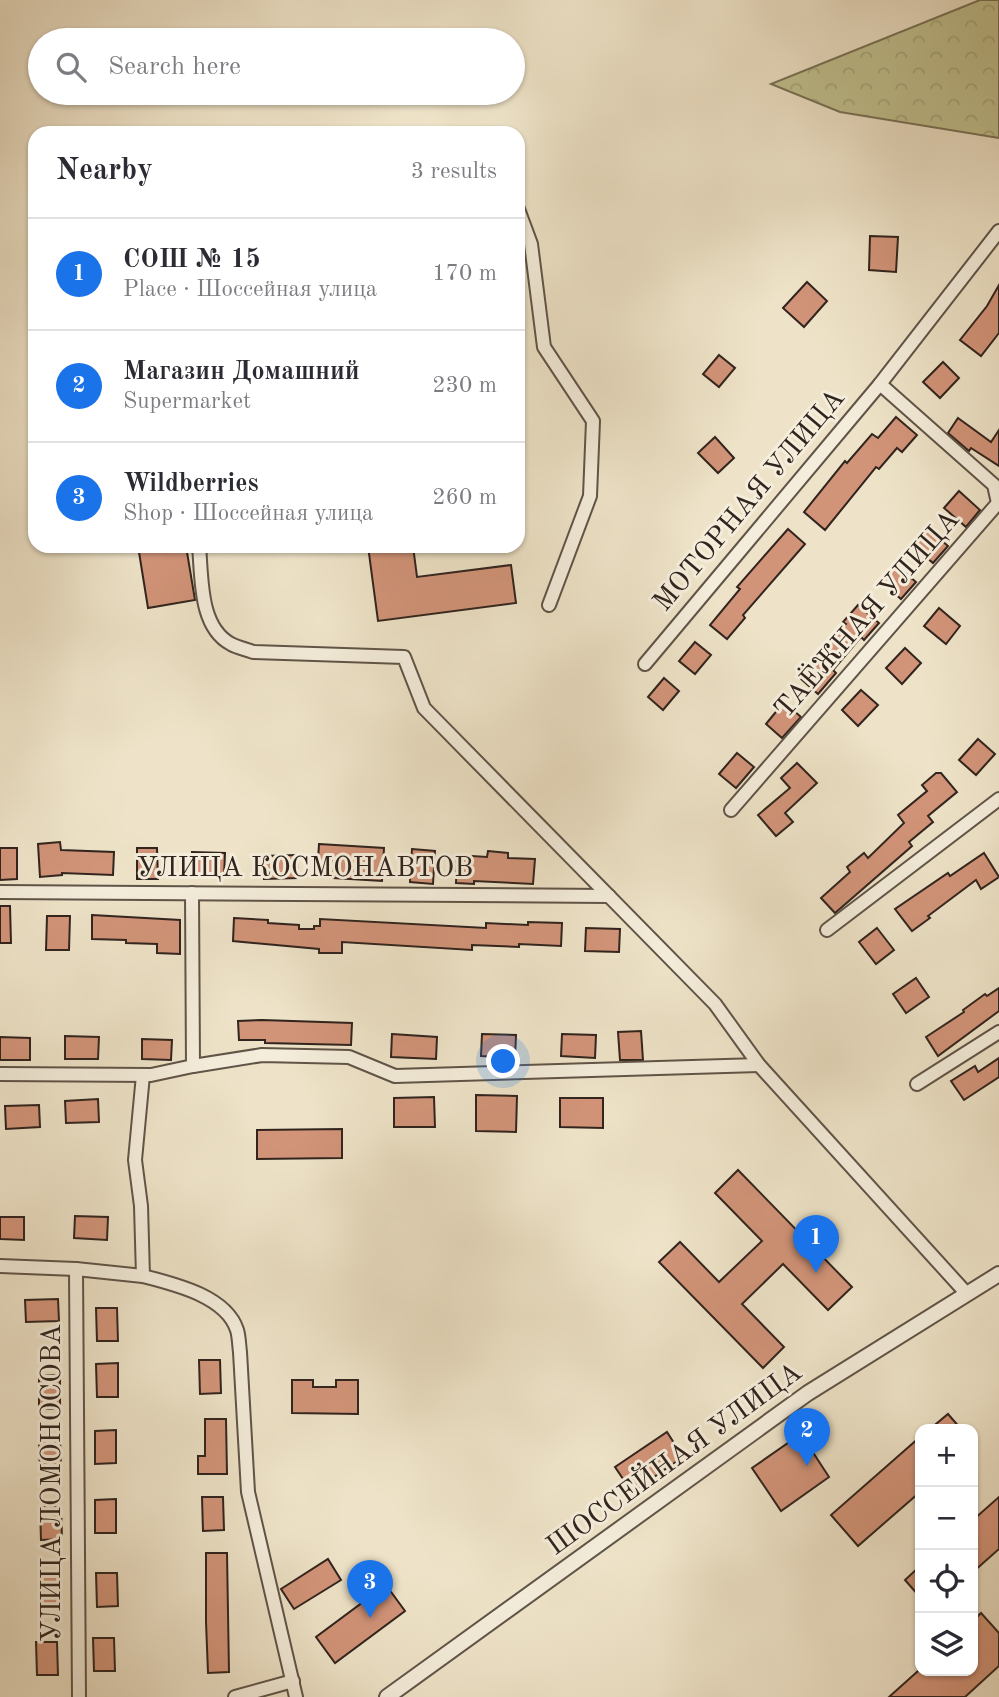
<!DOCTYPE html>
<html lang="en">
<head>
<meta charset="utf-8">
<style>
  :root { --surface:#fff; --page:#f7f7f7; --text:#2b2b33; --muted:#7c7c81; --line:#e1e1e2; --accent:#1a73e8 }
  body { margin:0; font-family:"Old Standard TT",serif; background:var(--page); color:var(--text) }
  .controls { position:absolute; right:21px; bottom:21px; display:grid; overflow:hidden; border-radius:14px; box-shadow:0 2px 5px #0004 }
  .controls button { width:63px; height:63px; display:grid; place-items:center; padding:0; border:0; border-bottom:2px solid var(--line); background:var(--surface); color:var(--text); font:35px sans-serif }
  .you { position:absolute; left:504px; top:1062px; width:24px; height:24px; margin:-18px; border:5px solid #fff; border-radius:50%; background:#1a73e8; box-shadow:0 0 0 10px #1a73e833 }
  .badge { display:grid; place-items:center; width:46px; height:46px; border-radius:50%; background:var(--accent); color:#fff; font-size:23px; font-weight:700 }
  .pin { position:absolute; translate:-50% -58px; filter:drop-shadow(0 2px 4px #0008) }
  .pin::after { content:''; position:absolute; top:37px; width:24px; height:21px; background:inherit; clip-path:polygon(0 0,100% 0,50% 100%) }
  .list { margin:0; padding:0; list-style:none }
  h2 { display:flex; justify-content:space-between; align-items:center; height:91px; margin:0; padding:0 28px; font-size:30px }
  h2 small { font-size:23px; font-weight:400; color:var(--muted) }
  .list li { display:grid; grid-template-columns:46px 1fr auto; gap:21px; align-items:center; box-sizing:border-box; height:112px; padding:0 28px; border-top:2px solid var(--line) }
  .list b { display:block; font-size:26px; white-space:nowrap }
  .list p { margin:0; font-size:23px; white-space:nowrap; color:var(--muted) }
  .list em { font-size:23px; font-style:normal; color:var(--muted) }
  .icon { flex:none; width:38px; height:38px; fill:none; stroke:currentColor; stroke-width:2; stroke-linecap:round; stroke-linejoin:round }
  .map { position:relative; flex:none; width:999px; height:1697px; overflow:hidden }
  .search { position:absolute; background:var(--surface); box-shadow:0 2px 5px #0004; left:28px; top:28px; width:497px; height:77px; display:flex; align-items:center; gap:18px; box-sizing:border-box; padding:0 24px; border-radius:38px; color:var(--muted); font-size:26px }
  .panel { position:absolute; background:var(--surface); box-shadow:0 2px 5px #0004; left:28px; top:126px; width:497px; height:427px; border-radius:21px }
  .map>svg:first-child { display:block }
  .forest { fill:url(#forest-crowns); stroke:#797257; stroke-width:2 }
  .building { fill:#d29479; stroke:#31241e; stroke-width:2 }
  .lines { fill:none; stroke-linecap:round; stroke-linejoin:round }
  .minor-casing { stroke:#605448; stroke-width:16 }
  .tertiary-casing { stroke:#605448; stroke-width:18 }
  .minor { stroke:#f4eddb; stroke-width:12 }
  .tertiary { stroke:#f4eddb; stroke-width:14 }
  .labels { text-anchor:middle; dominant-baseline:central; stroke-width:6; stroke-linejoin:round; paint-order:stroke }
  .street-label { font-size:28px; fill:#31241e; stroke:#f4eddb }
</style>
</head>
<body>
<div class="map">
<svg width="999" height="1697" viewBox="0 0 999 1697">
  <defs>
    <pattern id="forest-crowns" width="20" height="18" patternUnits="userSpaceOnUse" patternTransform="scale(1.75)"><rect width="20" height="18" fill="#c1c190"/><path d="M2 6a3 3 0 1 1 6 0M12 15a3 3 0 1 1 6 0" fill="none" stroke="#a6a67c"/></pattern>
  </defs>
  <rect width="100%" height="100%" fill="#eee3c8"/>
  <filter id="stains"><feTurbulence type="fractalNoise" baseFrequency=".00286" numOctaves="4"/><feColorMatrix values="0 0 0 0 .2 0 0 0 0 .09 0 0 0 0 .02 0 0 0 .5 -.17"/></filter>
  <radialGradient id="worn" r=".72"><stop offset=".6" stop-color="#630" stop-opacity="0"/><stop offset="1" stop-color="#630" stop-opacity=".3"/></radialGradient>
  <!-- forest -->
  <path class="forest" d="M980,0H999V138L840,112L771,84Z"/>
  <!-- building -->
  <g class="building">
    <path d="M870,236L898,237L896,272L869,270Z"/>
    <path d="M807,282L827,301L804,327L783,308Z"/>
    <path d="M999,285V333L981,356L960,340L987,306Z"/>
    <path d="M719,355L735,368L719,387L703,374Z"/>
    <path d="M943,362L959,378L940,398L923,382Z"/>
    <path d="M896,417L917,435L902,452L897,448L879,469L876,467L825,530L804,512L845,461L847,463L872,434L878,438Z"/>
    <path d="M958,418L991,442L999,430V466L971,448L969,451L948,433Z"/>
    <path d="M715,437L734,458L718,473L698,453Z"/>
    <path d="M959,491L980,510L966,527L944,508Z"/>
    <path d="M927,528L948,546L933,563L912,545Z"/>
    <path d="M788,529L805,544L743,615L745,618L727,639L710,625L740,589L737,587Z"/>
    <path d="M138,546H186L195,600L148,608Z"/>
    <path d="M368,546H413L417,577L511,565L516,603L378,621Z"/>
    <path d="M895,564L916,582L901,599L880,581Z"/>
    <path d="M858,605L879,623L864,640L861,637L833,670L836,673L818,694L801,679L846,624L843,622Z"/>
    <path d="M939,608L960,626L946,644L924,626Z"/>
    <path d="M695,642L711,655L695,674L679,661Z"/>
    <path d="M905,648L921,663L902,684L886,668Z"/>
    <path d="M664,678L679,691L663,710L648,697Z"/>
    <path d="M861,690L878,705L858,726L842,710Z"/>
    <path d="M784,702L801,717L782,738L766,724Z"/>
    <path d="M978,739L995,754L976,775L959,760Z"/>
    <path d="M737,753L754,767L736,788L719,774Z"/>
    <path d="M797,763L817,783L785,813L793,822L776,836L758,815L790,788L781,778Z"/>
    <path d="M936,773H941L957,792L928,816L933,822L909,842L912,846L835,913L821,898L850,872L847,867L864,853L868,858L904,823L898,815L927,791L922,785Z"/>
    <path d="M60,842L61,850L114,852L113,875L62,873V875L40,877L38,844Z"/>
    <path d="M319,844L384,848L382,881L317,877Z"/>
    <path d="M0,848H17V879L0,880Z"/>
    <path d="M137,848H157L158,879H137Z"/>
    <path d="M412,849L435,851L433,884L410,882Z"/>
    <path d="M488,851L508,853V858L535,859L533,884L474,881V884L456,883L457,855L487,857Z"/>
    <path d="M192,852L225,853L224,876L191,875Z"/>
    <path d="M984,853L999,877L981,889L976,880L928,916L930,918L912,931L895,909L948,873L950,876Z"/>
    <path d="M297,855L298,878L264,879V856Z"/>
    <path d="M0,906H10L11,943H0Z"/>
    <path d="M92,915L180,920V954L157,953V944L126,943V940L92,939Z"/>
    <path d="M47,916H70L69,950H46Z"/>
    <path d="M234,918L268,920V923L299,925V929H314V926H320V919L486,928V923L528,925V922L562,923L561,946L519,944V947L472,945V950L342,942V953H319V949L233,941Z"/>
    <path d="M586,928L620,929L619,952L585,951Z"/>
    <path d="M877,928L894,950L876,964L859,942Z"/>
    <path d="M916,978L929,997L906,1013L893,994Z"/>
    <path d="M999,988V1011L938,1056L926,1037L964,1012L963,1010L985,994L987,996Z"/>
    <path d="M262,1020L352,1023L351,1045L265,1043V1040H239L238,1021Z"/>
    <path d="M641,1031L643,1060H620L618,1032Z"/>
    <path d="M392,1034L437,1037L436,1059L391,1057Z"/>
    <path d="M482,1034L516,1035L515,1058L481,1056Z"/>
    <path d="M562,1034L596,1035L595,1058L561,1056Z"/>
    <path d="M65,1036L99,1037L98,1059H65Z"/>
    <path d="M0,1037L30,1038V1060H0Z"/>
    <path d="M142,1039L172,1040L171,1060L142,1059Z"/>
    <path d="M999,1058V1077L964,1100L951,1081L975,1066L978,1072Z"/>
    <path d="M476,1095L517,1096L516,1132L476,1131Z"/>
    <path d="M434,1097L435,1127H394V1098Z"/>
    <path d="M560,1098H603V1128L560,1127Z"/>
    <path d="M98,1099L99,1122L66,1123L65,1101Z"/>
    <path d="M39,1105L40,1127L6,1129L5,1106Z"/>
    <path d="M342,1129V1158L257,1159V1130Z"/>
    <path d="M738,1170L852,1287L828,1310L783,1264L742,1304L784,1347L763,1368L659,1262L680,1242L719,1282L762,1241L715,1193Z"/>
    <path d="M75,1216L108,1217L107,1240L74,1238Z"/>
    <path d="M0,1217H24V1240L0,1239Z"/>
    <path d="M58,1299L59,1321L26,1322L25,1300Z"/>
    <path d="M96,1308H117L118,1341H97Z"/>
    <path d="M199,1360H220L221,1393L200,1394Z"/>
    <path d="M118,1363V1397H97L96,1364Z"/>
    <path d="M60,1375V1409H39V1376Z"/>
    <path d="M292,1380H313V1387H336V1380H358V1414L292,1413Z"/>
    <path d="M948,1414L961,1429H930Z"/>
    <path d="M205,1419H226L227,1474H198V1456H205Z"/>
    <path d="M116,1430V1463L95,1464V1431Z"/>
    <path d="M667,1432L683,1457L632,1492L615,1467Z"/>
    <path d="M801,1434L829,1477L781,1511L752,1468Z"/>
    <path d="M920,1437V1492L858,1546L831,1515Z"/>
    <path d="M39,1438H60L61,1471H40Z"/>
    <path d="M202,1497H223L224,1530L203,1531Z"/>
    <path d="M999,1497V1549L973,1572V1520Z"/>
    <path d="M116,1499V1533H95V1500Z"/>
    <path d="M40,1506H61L62,1539L41,1540Z"/>
    <path d="M206,1553H227L229,1672L208,1673L206,1622Z"/>
    <path d="M328,1559L341,1580L294,1609L281,1589Z"/>
    <path d="M920,1566V1597L905,1580Z"/>
    <path d="M60,1572V1606H39V1573Z"/>
    <path d="M96,1573H117L118,1606L97,1607Z"/>
    <path d="M386,1585L405,1611L335,1663L316,1637Z"/>
    <path d="M981,1613L999,1633V1666L965,1697H889L918,1671H973V1621Z"/>
    <path d="M93,1638H114L115,1671H94Z"/>
    <path d="M36,1642H57L58,1675H37Z"/>
  </g>
  <g class="lines">
    <defs>
      <g id="minor">
        <path d="M518,209L531,244L544,347L593,421L590,496L549,605"/>
        <path d="M880,384L999,231"/>
        <path d="M199,546C202,578 199,627 231,644C238,648 246,649 253,652L404,657L424,708L715,1004L759,1065L967,1294"/>
        <path d="M645,664L880,384L994,485L998,503L731,810"/>
        <path d="M0,892L609,896"/>
        <path d="M192,893L193,1066"/>
        <path d="M827,930L999,799"/>
        <path d="M0,1074L151,1075L193,1066L262,1055L349,1057L395,1076L759,1065"/>
        <path d="M143,1075L135,1160L141,1206L143,1276C174,1284 226,1296 237,1330C239,1336 239,1345 240,1352L248,1492L296,1697"/>
        <path d="M917,1084L999,1032"/>
        <path d="M0,1266L76,1269L143,1276"/>
        <path d="M76,1269L79,1697"/>
        <path d="M235,1697L293,1681"/>
      </g>
      <path id="tertiary" d="M387,1697L808,1393L999,1274"/>
    </defs>
    <!-- minor casing -->
    <use href="#minor" class="minor-casing"/>
    <!-- tertiary casing -->
    <use href="#tertiary" class="tertiary-casing"/>
    <!-- minor -->
    <use href="#minor" class="minor"/>
    <!-- tertiary -->
    <use href="#tertiary" class="tertiary"/>
  </g>
  <g class="labels">
    <!-- street labels -->
    <g class="street-label">
      <text transform="translate(750 501) rotate(-50)">МОТОРНАЯ УЛИЦА</text>
      <text transform="translate(868 615) rotate(-49)">ТАЁЖНАЯ УЛИЦА</text>
      <text x="305" y="869">УЛИЦА КОСМОНАВТОВ</text>
      <text transform="translate(675 1460) rotate(-36)">ШОССЕЙНАЯ УЛИЦА</text>
      <text transform="translate(53 1483) rotate(-90)">УЛИЦА ЛОМОНОСОВА</text>
    </g>
  </g>
  <rect width="100%" height="100%" filter="url(#stains)"/>
  <rect width="100%" height="100%" fill="url(#worn)"/>
</svg>
<div class="controls">
<button>+</button>
<button>−</button>
<button><svg class="icon" aria-label="locate" viewBox="0 0 24 24"><circle cx="12" cy="12" r="6"/><path d="M12 2v4M12 18v4M2 12h4M18 12h4"/></svg></button>
<button><svg class="icon" aria-label="layers" viewBox="0 0 24 24"><path d="M12 4l9 5-9 5-9-5zM3 14l9 5 9-5"/></svg></button>
</div>
<div class="you"></div>
<div class="pin badge" style="left:816px;top:1273px">1</div>
<div class="pin badge" style="left:807px;top:1466px">2</div>
<div class="pin badge" style="left:370px;top:1618px">3</div>
<div class="search"><svg class="icon" aria-label="search" viewBox="0 0 24 24"><circle cx="10" cy="10" r="6"/><path d="M15 15l6 6"/></svg>Search here</div>
<section class="panel">
<h2>Nearby<small>3 results</small></h2>
<ul class="list">
<li><span class="badge">1</span><div><b>СОШ № 15</b><p>Place · Шоссейная улица</p></div><em>170 m</em></li>
<li><span class="badge">2</span><div><b>Магазин Домашний</b><p>Supermarket</p></div><em>230 m</em></li>
<li><span class="badge">3</span><div><b>Wildberries</b><p>Shop · Шоссейная улица</p></div><em>260 m</em></li>
</ul>
</section>
</div>
</body>
</html>
